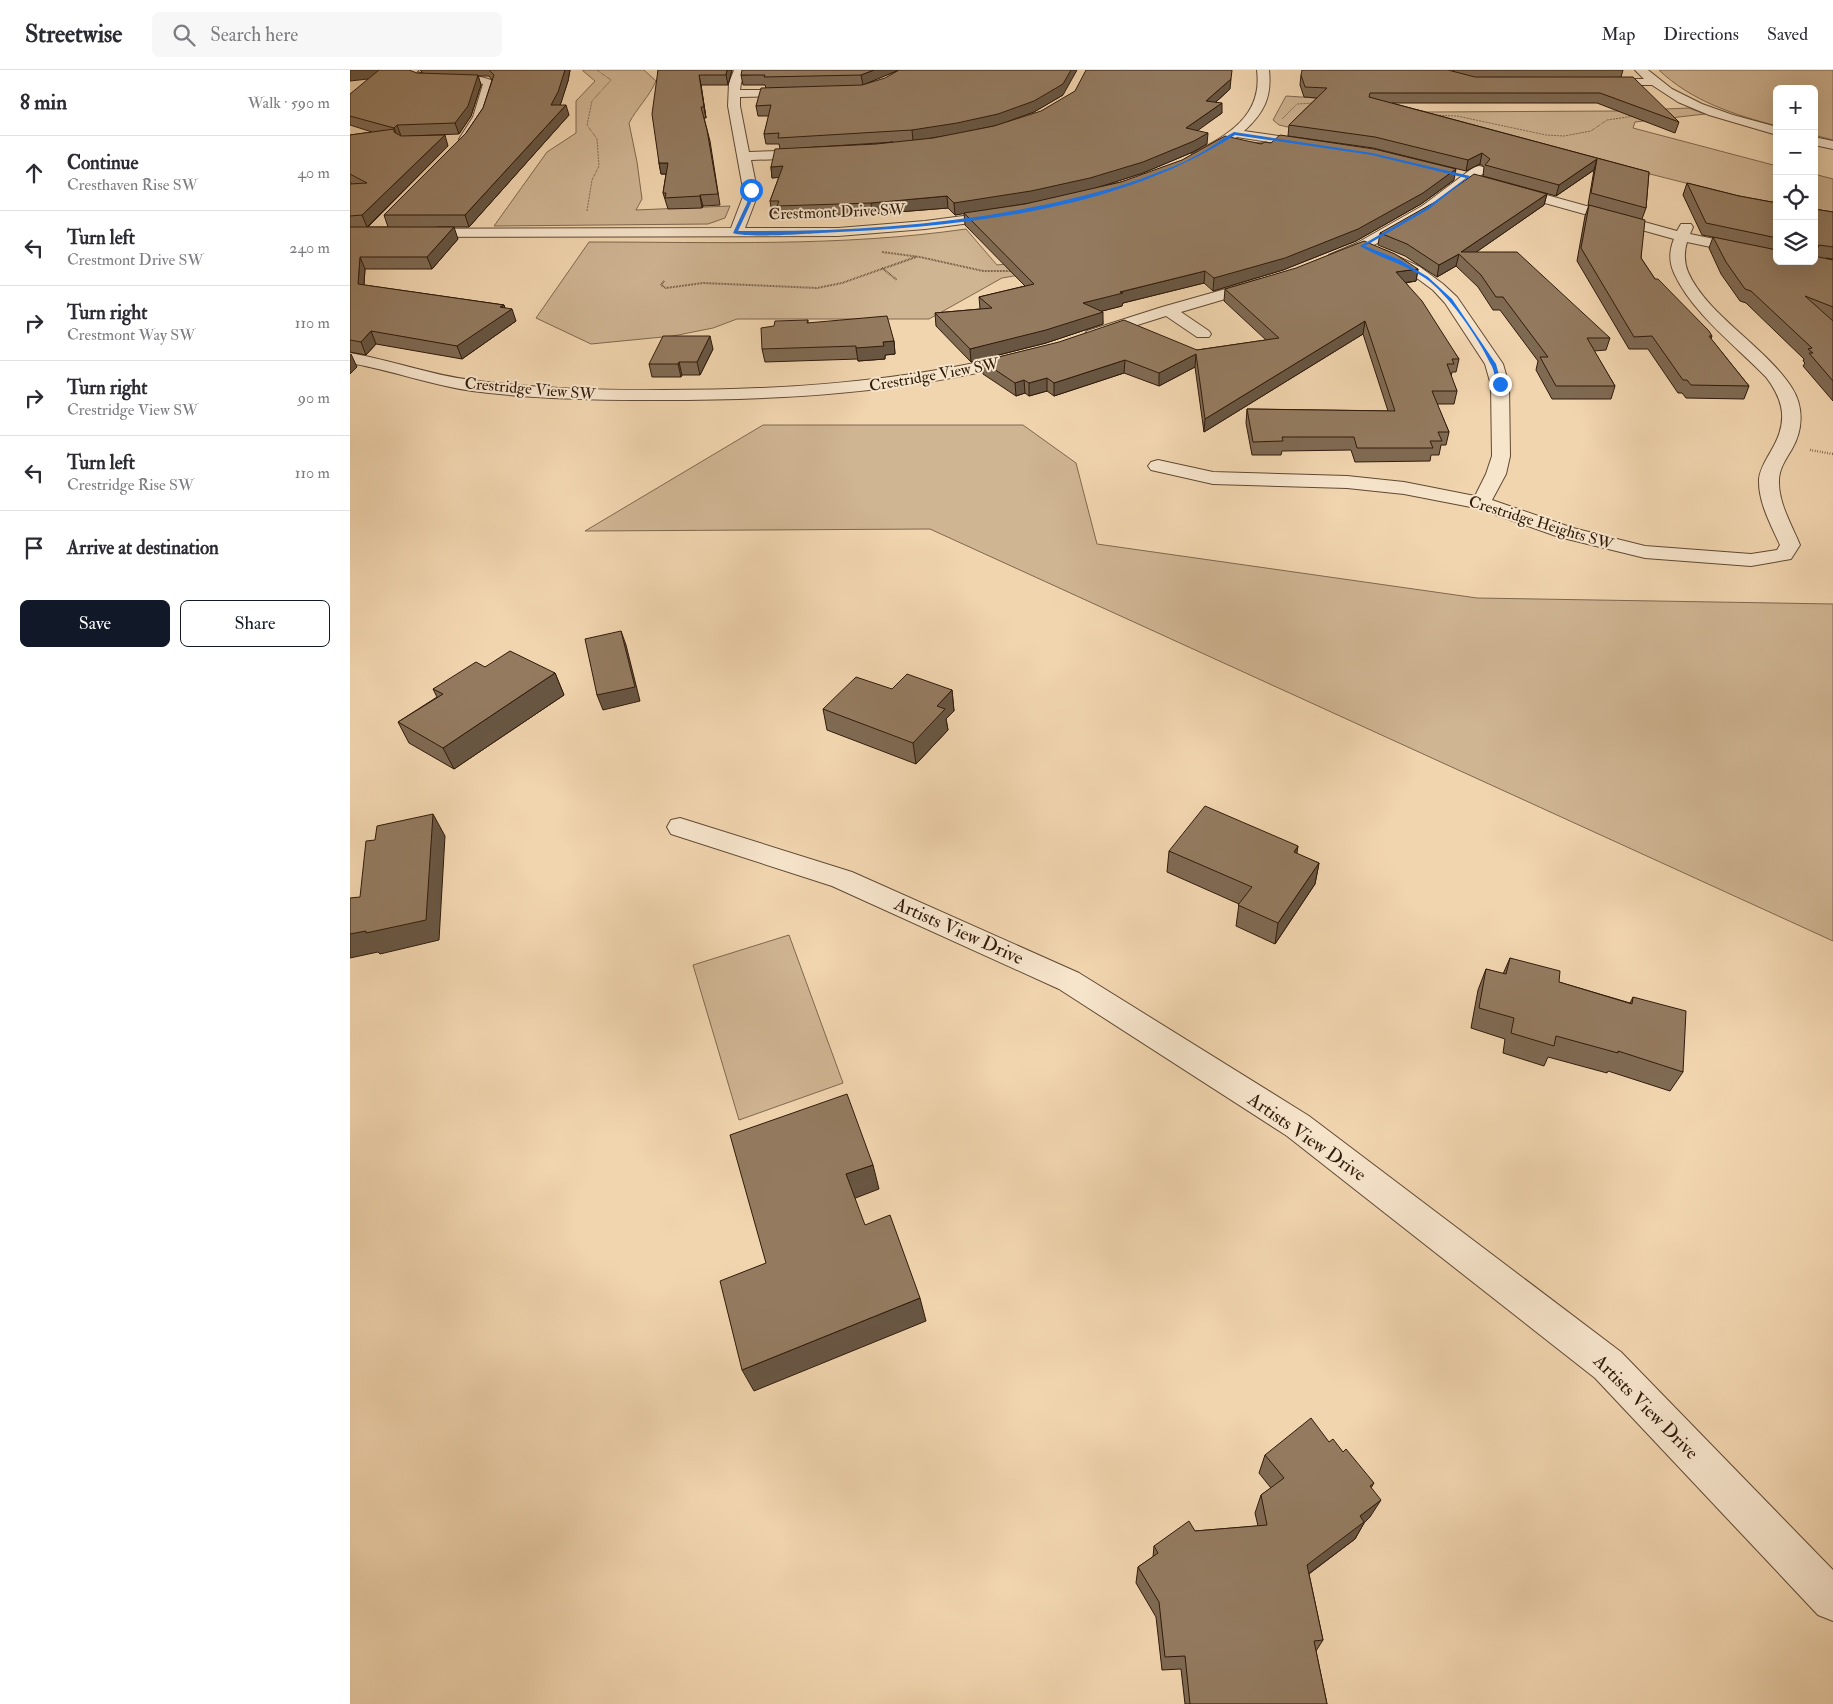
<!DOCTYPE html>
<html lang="en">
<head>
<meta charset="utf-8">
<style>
  :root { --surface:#fff; --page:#f7f7f7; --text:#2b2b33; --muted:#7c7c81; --line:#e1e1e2; --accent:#111827 }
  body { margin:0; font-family:"IM FELL Double Pica",serif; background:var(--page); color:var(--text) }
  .controls { position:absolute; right:15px; top:15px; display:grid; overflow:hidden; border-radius:8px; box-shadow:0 5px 20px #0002 }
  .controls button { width:45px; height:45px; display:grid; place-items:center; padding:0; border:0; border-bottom:1px solid var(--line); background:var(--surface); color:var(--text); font:25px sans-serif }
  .stop { position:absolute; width:15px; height:15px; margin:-11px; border:4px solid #1a73e8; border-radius:50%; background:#fff }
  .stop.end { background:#1a73e8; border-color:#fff; box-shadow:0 1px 5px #0008 }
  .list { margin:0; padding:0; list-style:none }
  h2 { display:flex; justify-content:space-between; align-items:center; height:65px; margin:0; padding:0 20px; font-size:21px }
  h2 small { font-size:16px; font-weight:400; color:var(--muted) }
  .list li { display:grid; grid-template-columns:32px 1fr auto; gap:15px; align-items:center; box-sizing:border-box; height:75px; padding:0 20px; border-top:1px solid var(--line) }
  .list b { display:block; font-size:19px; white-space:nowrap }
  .list p { margin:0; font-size:16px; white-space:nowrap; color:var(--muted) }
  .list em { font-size:16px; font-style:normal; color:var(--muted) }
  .actions { display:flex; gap:10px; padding:15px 20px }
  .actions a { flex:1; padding:11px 0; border:1px solid var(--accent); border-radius:8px; text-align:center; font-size:18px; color:var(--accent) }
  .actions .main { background:var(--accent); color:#fff }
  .icon { flex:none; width:28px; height:28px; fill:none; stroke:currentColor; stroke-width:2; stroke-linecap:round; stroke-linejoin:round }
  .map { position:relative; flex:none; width:1483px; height:1634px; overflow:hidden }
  header { display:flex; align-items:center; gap:30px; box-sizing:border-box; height:70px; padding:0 25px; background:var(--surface); border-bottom:1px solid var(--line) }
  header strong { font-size:24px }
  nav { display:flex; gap:28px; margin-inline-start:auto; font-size:18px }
  .search { width:350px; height:45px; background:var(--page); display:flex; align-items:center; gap:12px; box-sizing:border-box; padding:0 18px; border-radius:8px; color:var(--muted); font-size:19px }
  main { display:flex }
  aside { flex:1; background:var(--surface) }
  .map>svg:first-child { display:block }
  .green { fill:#d0b593; stroke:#80684e }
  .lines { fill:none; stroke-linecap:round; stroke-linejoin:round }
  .street-casing { stroke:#604933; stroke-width:2 }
  .path-far2 { stroke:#301a0a; stroke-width:1; stroke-dasharray:0.5 1; stroke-linecap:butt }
  .path-far1 { stroke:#301a0a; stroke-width:2; stroke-dasharray:0.5 1; stroke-linecap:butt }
  .path { stroke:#301a0a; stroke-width:2.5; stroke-dasharray:0.5 2; stroke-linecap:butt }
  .street { fill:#f6e4cb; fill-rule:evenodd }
  .wall { fill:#7f6a53; stroke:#301a0a; fill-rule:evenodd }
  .shaded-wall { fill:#685643; stroke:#301a0a }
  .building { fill:#947b60; stroke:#301a0a }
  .route { fill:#1a73e8 }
  .labels { text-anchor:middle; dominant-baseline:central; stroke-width:4; stroke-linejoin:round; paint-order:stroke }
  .far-street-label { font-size:16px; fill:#301a0a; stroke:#f6e4cb }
  .street-label { font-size:19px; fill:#301a0a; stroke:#f6e4cb }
</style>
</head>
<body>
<header>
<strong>Streetwise</strong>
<div class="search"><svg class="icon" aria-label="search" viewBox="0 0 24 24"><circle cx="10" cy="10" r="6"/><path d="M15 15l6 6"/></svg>Search here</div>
<nav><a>Map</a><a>Directions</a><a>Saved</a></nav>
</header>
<main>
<aside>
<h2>8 min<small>Walk · 590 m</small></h2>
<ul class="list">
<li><svg class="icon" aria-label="ahead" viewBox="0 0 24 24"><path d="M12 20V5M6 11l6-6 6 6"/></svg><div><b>Continue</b><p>Cresthaven Rise SW</p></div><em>40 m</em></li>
<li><svg class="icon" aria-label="left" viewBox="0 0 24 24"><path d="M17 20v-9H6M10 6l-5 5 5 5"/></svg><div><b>Turn left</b><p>Crestmont Drive SW</p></div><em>240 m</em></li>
<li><svg class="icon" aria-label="right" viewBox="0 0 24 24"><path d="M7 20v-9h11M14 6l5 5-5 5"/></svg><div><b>Turn right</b><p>Crestmont Way SW</p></div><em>110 m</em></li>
<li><svg class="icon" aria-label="right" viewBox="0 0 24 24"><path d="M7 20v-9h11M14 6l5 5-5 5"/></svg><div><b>Turn right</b><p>Crestridge View SW</p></div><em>90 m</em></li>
<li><svg class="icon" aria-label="left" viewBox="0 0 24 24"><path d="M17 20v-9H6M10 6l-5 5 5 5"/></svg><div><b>Turn left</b><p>Crestridge Rise SW</p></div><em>110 m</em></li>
<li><svg class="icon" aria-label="arrive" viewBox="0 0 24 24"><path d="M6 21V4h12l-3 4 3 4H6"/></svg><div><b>Arrive at destination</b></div></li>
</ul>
<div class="actions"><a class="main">Save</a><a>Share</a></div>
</aside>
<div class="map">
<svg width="1483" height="1634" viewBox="0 0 1483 1634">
  <rect width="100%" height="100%" fill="#f1d5af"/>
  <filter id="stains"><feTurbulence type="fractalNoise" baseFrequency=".004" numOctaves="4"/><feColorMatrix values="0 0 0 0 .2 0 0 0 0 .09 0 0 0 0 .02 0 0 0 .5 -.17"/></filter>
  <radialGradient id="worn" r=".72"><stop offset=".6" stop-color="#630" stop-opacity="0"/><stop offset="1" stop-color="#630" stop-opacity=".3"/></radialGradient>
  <!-- green -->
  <g class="green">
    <path d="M232,0H294L306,11C299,27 287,38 279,53L287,92L292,129L286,140L380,136L375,148L358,154L144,156L197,82L226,63V31L245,11Z"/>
    <path d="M1309,0H1483V70L1464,65V19H1427V56C1385,45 1341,31 1309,0Z"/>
    <path d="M936,26L1027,32L1077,42L1268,41L1339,38L1355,44L1285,52L1283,58L1427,96V136L1145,65L942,58L929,55L923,50Z"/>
    <path d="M897,72L917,73L740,193L652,208L579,249H387L363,258L323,266L241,274L186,248L239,172C365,172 491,177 616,159L647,195L689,190Z"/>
    <path d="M1464,104L1483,109V145L1464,143Z"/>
    <path d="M413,355H673L726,393L747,474L1127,528L1483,534V871L580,459L235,461Z"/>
    <path d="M439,865L493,1013L389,1050L343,895Z"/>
  </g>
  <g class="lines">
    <defs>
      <g id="street">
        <path d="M56,0H68L67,2C91,11 116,0 141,10L145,15L135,47L119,72H111L109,69L123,47L133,14C109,5 83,16 57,6Z"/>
        <path d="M384,0H396L391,13L390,20H448L454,23L448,26L390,27V36L399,82L460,80L466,84L460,88L401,90L408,124L395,158H488L575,151L651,141L658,145L651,149L575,159L488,166L0,167V159L381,158L394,124L378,36L379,13Z"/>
        <path d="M907,0H919C922,27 914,43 894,61L962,71L966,72L968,75L966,78L962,79L887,67L852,90H842L841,87L842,84C878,65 913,46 907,0Z"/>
        <path d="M1285,0H1298L1322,19L1352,34L1383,45L1427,57V65L1359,45L1328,32L1302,15H1251L1245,12L1251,9H1294Z"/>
        <path d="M1464,67L1483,71V79L1464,75Z"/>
        <path d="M1129,96L1134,97L1136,100L1134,103L1082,142L1017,179L984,192L979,191L977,188L979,185L1007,173L1072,136L1124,97Z"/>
        <path d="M1160,115L1327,161L1331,154H1341L1343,157L1340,164L1427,182V191L1337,172C1334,182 1334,192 1338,202C1356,244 1416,277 1442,318C1454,337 1453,360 1442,379C1436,389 1429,399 1429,410C1428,433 1442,455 1450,475L1441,489L1401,496L1295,488L1209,467L1126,438L1054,424L997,418L863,414L801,400L798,396L801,392L808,390L863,402L997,406L1054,412L1125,426L1136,404L1142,386L1141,315L1135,294L1095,233L1083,220L1060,203L1029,187L1027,184L1029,181L1034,180L1070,197L1093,214L1107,227L1153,294L1159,315L1160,386L1156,404L1142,430L1223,458L1295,476L1401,484L1427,480L1430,475C1421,455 1408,432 1409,409C1410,399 1416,390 1421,381C1438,353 1435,332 1416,307C1386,276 1342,243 1324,203C1319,192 1319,181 1324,169L1155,122L1153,119Z"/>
        <path d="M911,209L916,211L919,214L916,217L831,242L859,261L861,264L859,267H847L816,246L743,269L737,267L735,264L737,261L812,237Z"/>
        <path d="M0,283C41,290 80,305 121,310C185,319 249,320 313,320C435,320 551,312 669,283L675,284L677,288L675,292C553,323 436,330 311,330C248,330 184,329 122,321C80,315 41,300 0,293Z"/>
        <path d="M330,748L502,802L729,903L959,1046L1271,1282L1483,1500V1551L1468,1545L1245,1308L937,1066L709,919L482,816L321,764L317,757L321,750Z"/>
      </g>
    </defs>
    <!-- street casing -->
    <use href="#street" class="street-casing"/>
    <!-- path-far2 -->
    <g class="path-far2">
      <path d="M1080,45L1107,46L1196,65L1214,66L1241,61L1257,50L1285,46"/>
      <path d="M932,49L947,34L965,33"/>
      <path d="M237,141L242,110L249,96L247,69L237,55L242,31L261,10L247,0"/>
    </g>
    <!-- path-far1 -->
    <g class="path-far1">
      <path d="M532,182L570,187L633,201H664"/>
      <path d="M532,198L547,210"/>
      <path d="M314,211L311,215L316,218L353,213L467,218L492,213L566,187"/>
    </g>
    <!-- path -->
    <path class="path" d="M1460,380L1483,384"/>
    <!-- street -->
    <use href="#street" class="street"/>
  </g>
  <!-- wall -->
  <g class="wall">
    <path d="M70,0H220L218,11L210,35L219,45L119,157H87L108,169L82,199H15L14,215L154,235L155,238L166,251L112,289L26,274L16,285L0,282V114H2L0,112V65L22,62L0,55V24L67,3H73ZM128,6H139L142,10L133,38L116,63L34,145L38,157H18L98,76L59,66L109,64L121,46L131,15Z"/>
    <path d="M308,0H382L378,15H351L356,48H354L360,71L370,135L353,136L352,138L318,139L313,123L316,104H311L309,93Z"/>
    <path d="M549,0L517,13L713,25L684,42L633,58L880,19L866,32L872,43L847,60L857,74L843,82L793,103L749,117L771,112L911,74L1104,110L1071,134L1006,171L933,200L863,221L854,213L773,233L772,236L752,241L753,254L696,273L621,292L586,256L585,243L630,239L629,227L675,216L615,155L614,143L605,145L598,138L522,144L429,147L428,143H422L420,131L429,107L422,108L421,97L430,79L429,74H416L414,64L419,46H408L406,36L416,18L415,15H393L391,5ZM543,72L526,74L452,78Z"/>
    <path d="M1102,0H1273L1271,7L1329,52L1325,63L1247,33H1042L1299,102L1296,138L1292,149L1291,188L1305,209L1362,266L1361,269L1399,316L1394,329L1336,328L1332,323H1328L1298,279H1279L1227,191L1235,146L1239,135H1238L1244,100L1206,126L1133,106L1134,97L1130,94L1116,101L1023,78L938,66L939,55L967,28L954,27L950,15L951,5L1104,1Z"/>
    <path d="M1337,113L1389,126L1427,133V191H1464V139L1483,142V189L1476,188L1483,190V331L1453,296L1455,293L1453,291L1454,289L1396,233L1390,231L1371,204L1359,178L1363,167L1352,165L1333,125Z"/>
    <path d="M1197,124L1194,135L1126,182L1260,268L1256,280L1244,281L1265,316L1261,329H1202L1186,300L1188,291L1150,240H1143L1128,217L1106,196L1087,207L1055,186L1028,175L1030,163Z"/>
    <path d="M1068,199L1066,211L1056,213L1109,289L1106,302H1102L1101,307L1107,321L1104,334H1087L1099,362L1096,375H1091L1089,385H1081L1080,391L1005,392L1001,380L932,381L931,385H902L896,353L897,339L1038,341L1013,264L854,362L845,297L809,316L774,303L704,326L697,321L679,326L675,323L666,326L633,304L632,291L847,280L916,270L874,231L875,219Z"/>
    <path d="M458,250V253L544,271L545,284L535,285V289L508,291V289L415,292L412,279Z"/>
    <path d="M363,279L350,305H332L331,307H302L299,294Z"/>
    <path d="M135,597L205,603L214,625L104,699L59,673L48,652L87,627L83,619Z"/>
    <path d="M542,619L602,620L604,641L596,649L598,660L566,694L477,660L473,639Z"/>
    <path d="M819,781L947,784L969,793L965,814L925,874L886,856L889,834L817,802Z"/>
    <path d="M1160,888L1209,912L1280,933L1283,927L1333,1002L1320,1021L1258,1001L1257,1003L1198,987L1194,996L1153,983L1155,969L1121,958L1128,920L1136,899L1153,904Z"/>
    <path d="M979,1372L993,1382L1024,1413L1021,1418L1020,1447L1014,1453L1005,1469L959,1504L973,1570L966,1581L977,1634H835L831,1599L812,1600L806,1547L786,1513L788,1497L803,1487L804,1476L845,1461L908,1456L905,1443L911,1425L921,1418L909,1403L915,1385Z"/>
  </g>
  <!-- shaded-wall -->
  <g class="shaded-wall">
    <path d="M0,0H34L36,7L0,11Z"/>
    <path d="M215,0H220L218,11L211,33L204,46L201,35Z"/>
    <path d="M377,0H382L378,15L376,5Z"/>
    <path d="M524,0H549L513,15L511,5Z"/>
    <path d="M721,0H727L713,25L684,42L648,55L607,64L563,71L562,60Z"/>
    <path d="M128,5L131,15L121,46L109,64L105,53Z"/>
    <path d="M349,5L351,15L356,48L354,37Z"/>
    <path d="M881,9L880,19L856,41V31Z"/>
    <path d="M872,33V43L836,69V58Z"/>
    <path d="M216,35L219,45L119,157L115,145Z"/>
    <path d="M47,55L51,66L48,69L44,58Z"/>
    <path d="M858,63L857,74L843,82L793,103L740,120L681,133L605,145L604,133Z"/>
    <path d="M95,65L98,76L17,157L12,145Z"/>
    <path d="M1132,83L1130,94L1116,101L1118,90Z"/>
    <path d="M1247,89L1244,100L1206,126L1209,115Z"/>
    <path d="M309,93H318L320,104H311Z"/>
    <path d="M433,96L435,107L422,108L421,97Z"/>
    <path d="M1106,99L1104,110L1071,134L1006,171L933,200L863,221L864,208Z"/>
    <path d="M1197,124L1194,135L1115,190L1111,182Z"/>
    <path d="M350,125L353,136L352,138L350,126Z"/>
    <path d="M597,126L598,138L522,144L521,133Z"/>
    <path d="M104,157L108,169L82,199L77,187Z"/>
    <path d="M1469,175L1464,187V184L1467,177Z"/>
    <path d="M1109,184L1106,196L1087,207L1089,195Z"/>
    <path d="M10,187L15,199L13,226L8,214Z"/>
    <path d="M1068,199L1066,211L1044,214L1046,202Z"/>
    <path d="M855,201L854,213L773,233L772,236L733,246V233L770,222Z"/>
    <path d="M154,235L156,242L162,239L166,251L112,289L107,276Z"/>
    <path d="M753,242V254L696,273L621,292L620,279Z"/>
    <path d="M1015,251L1013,264L854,362L855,349Z"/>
    <path d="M21,261L26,274L16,285L11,272Z"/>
    <path d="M360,266L363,279L350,305L347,292Z"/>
    <path d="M544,271L545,284L535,285V289L508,291L506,278L533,272Z"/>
    <path d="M1,284L7,297L0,304V285Z"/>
    <path d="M846,284L845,297L809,316V303Z"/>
    <path d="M775,290L774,303L704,326V313Z"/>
    <path d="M329,292L332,305L331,307L328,294Z"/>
    <path d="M697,308V321L679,326V313Z"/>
    <path d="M674,310L675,323L666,326L665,313Z"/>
    <path d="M271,561L276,575L290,631L253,640L247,625Z"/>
    <path d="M205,603L214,625L104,699L93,678Z"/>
    <path d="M602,620L604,641L596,649L598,660L566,694L563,673L587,636Z"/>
    <path d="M83,744L95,766L89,870L30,884L28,882L0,888V864Z"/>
    <path d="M948,776L945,797L944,782Z"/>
    <path d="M969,793L965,814L925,874L928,853Z"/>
    <path d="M523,1095L529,1119L503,1129L496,1104Z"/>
    <path d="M570,1228L576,1251L404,1321L392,1300Z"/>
    <path d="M1031,1430L1020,1447L1014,1453L1005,1469L949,1511L957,1495L1010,1446Z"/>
  </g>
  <!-- building -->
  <g class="building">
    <path d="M29,0H59L67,3L128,5L118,36L105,53L47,55L44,58L0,46V24Z"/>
    <path d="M139,0H215L208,22L201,35H216L115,145H34L116,63L133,38L144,5Z"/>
    <path d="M308,0H377L376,5H349L354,37H351L357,60L368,124L350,125V126L315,128L316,123H313L318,93H309L302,44Z"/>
    <path d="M392,0H524L511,5L414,7L415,5H391Z"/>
    <path d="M549,0H721L713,14L684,31L648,44L607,53L562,60L428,68L429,63L414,64L421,35L406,36L411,18L512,15L535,8Z"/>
    <path d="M736,0H882L881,9L856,31L872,33L836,58L858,63L844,71L793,92L740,108L681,121L604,133L597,126L521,133L427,136L429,131H420L433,96L421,97L425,79L526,74L583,68L644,56L691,41L725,21Z"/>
    <path d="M952,0H1098L1125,7H1283L1329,52L1250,23H1020L1019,27L1299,102L1296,138L1241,123L1247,89L1209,115L1135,95L1140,89L1132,83L1118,90L1025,67L939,55L977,18L955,17L951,5Z"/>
    <path d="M44,59V62L51,66L95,65L12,145L0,146V114L17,113L0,104V65Z"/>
    <path d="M930,65L1024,79L1106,99L1073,123L1008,159L935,188L864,208L855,201L770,222L773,223L733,233L753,242L696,260L620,279L585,243L642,238L629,227L684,214L614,143L675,134L771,112L832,90L875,66L911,74L915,72L921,73Z"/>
    <path d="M1124,104L1197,124L1111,182H1167L1260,268H1237L1265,316H1206L1190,287H1198L1153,227H1146L1131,205L1109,184L1089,195L1057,174L1030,163L1085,132Z"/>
    <path d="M1337,113L1389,126L1427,133V168L1356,153Z"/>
    <path d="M1239,135L1295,150L1291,188L1305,209H1308L1359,261L1362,266H1359L1399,316L1341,315L1337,310H1333L1302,266L1284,267L1231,178Z"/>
    <path d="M1464,139L1483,142V177L1469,175L1467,177H1464Z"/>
    <path d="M0,157H104L77,187H10L8,214L154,235L150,237L162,239L107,276L21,261L11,272L0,270Z"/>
    <path d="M1363,167L1427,180V191H1464V186L1483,190V237L1455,226L1483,251V311L1459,283H1463L1458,279L1462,278L1401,221L1395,219L1376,192Z"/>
    <path d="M1014,171L1045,184L1068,199L1046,202L1072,231L1109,289H1102L1104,294H1097L1107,321H1082L1099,362H1088L1092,371H1080L1083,378H1007L1004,367H932L933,371L903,372L897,339L1045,341L1015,251L855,349L846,284L809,303L775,290L704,313L697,308L679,313L674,310L665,313L632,291L709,272L774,250L847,280L929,268L875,219L946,198Z"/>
    <path d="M537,246L544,271L533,272L534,276L506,278V276L412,279L411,258L424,256L425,251L458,250L457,253Z"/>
    <path d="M313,266H360L347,292H329L328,294H299Z"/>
    <path d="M271,561L285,617L247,625L235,569Z"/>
    <path d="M160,581L205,603L93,678L48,652L93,624L83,619L126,592L135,597Z"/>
    <path d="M557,604L602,620L587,636L595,639L563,673L473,639L506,607L542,619Z"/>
    <path d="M855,736L948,776L944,782L969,793L928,853L888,835L902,817L819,781Z"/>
    <path d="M83,744L76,850L16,863V861L0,864V828L10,827L16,771L25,770L27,756Z"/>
    <path d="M1160,888L1210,901L1209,912L1282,934L1283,927L1336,941L1333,1002L1268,981V983L1206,966L1204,976L1161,963L1164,948L1129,938L1136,899L1156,904Z"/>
    <path d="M497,1024L523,1095L496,1104L515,1155L540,1145L570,1228L392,1300L370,1211L416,1193L380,1065Z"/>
    <path d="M961,1348L979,1372L983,1369L993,1382L996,1379L1024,1413L1020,1416L1031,1430L1010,1446L1014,1452L957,1495L973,1570L964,1571L977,1634H840L835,1586L815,1587L809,1532L788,1497L808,1483L804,1476L839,1451L845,1461L917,1455L911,1425L934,1408L915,1385Z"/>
  </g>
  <!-- route -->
  <path class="route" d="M884,62L1022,83L1120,106L1079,139L1015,176L1050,190L1078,207L1102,229L1146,294L1152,316L1147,314C1145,307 1144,299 1140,293C1128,267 1098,224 1075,208C1054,194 1030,188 1010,176L1076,138L1116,108L1022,85L885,65C766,142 609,157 470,163C453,164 397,168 383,163L397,133L399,120L401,119L403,120L401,133L388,161C501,162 614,155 724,128C754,121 785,112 814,100C828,95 843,88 856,80C865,75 874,67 884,62Z"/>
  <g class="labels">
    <!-- far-street labels -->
    <g class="far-street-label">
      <text transform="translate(487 142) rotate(-2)">Crestmont Drive SW</text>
      <text transform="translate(584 305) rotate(-10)">Crestridge View SW</text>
      <text transform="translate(180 319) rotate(5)">Crestridge View SW</text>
      <text transform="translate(1191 453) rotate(17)">Crestridge Heights SW</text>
    </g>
    <!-- street labels -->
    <g class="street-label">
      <text transform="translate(609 861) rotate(24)">Artists View Drive</text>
      <text transform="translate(957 1067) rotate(35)">Artists View Drive</text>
      <text transform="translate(1296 1337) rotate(45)">Artists View Drive</text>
    </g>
  </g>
  <rect width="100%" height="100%" filter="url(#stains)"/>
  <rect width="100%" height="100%" fill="url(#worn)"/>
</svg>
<div class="controls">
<button>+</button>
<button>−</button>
<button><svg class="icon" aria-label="locate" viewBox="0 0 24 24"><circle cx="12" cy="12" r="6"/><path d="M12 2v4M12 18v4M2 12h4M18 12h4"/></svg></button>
<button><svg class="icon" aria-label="layers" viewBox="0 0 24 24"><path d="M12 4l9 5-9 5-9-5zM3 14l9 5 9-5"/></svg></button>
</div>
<div class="stop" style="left:401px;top:120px"></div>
<div class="stop end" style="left:1150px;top:314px"></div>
</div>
</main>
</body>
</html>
